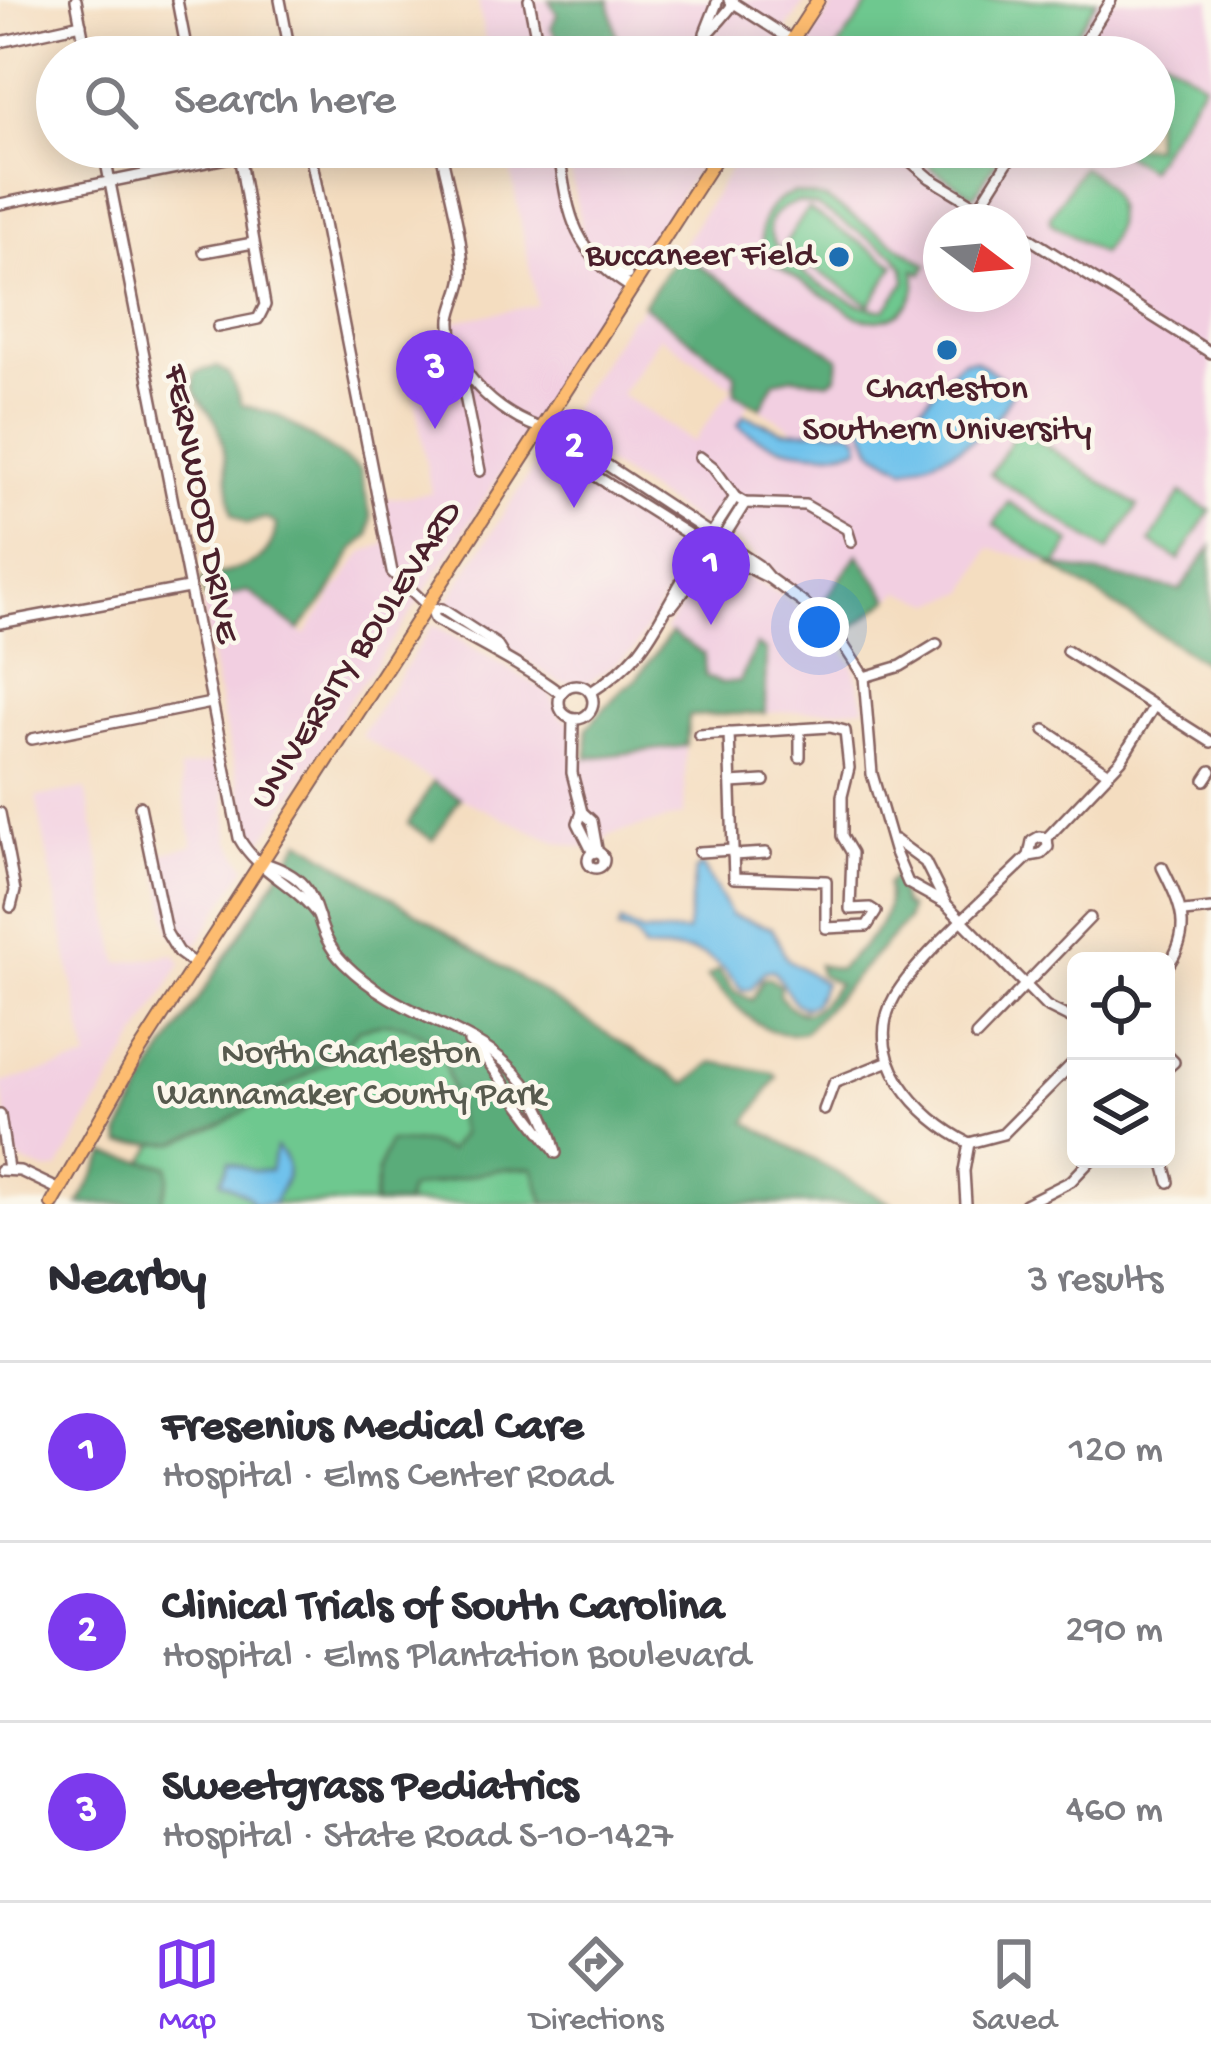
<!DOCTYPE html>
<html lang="en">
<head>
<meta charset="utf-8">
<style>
  :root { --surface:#fff; --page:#f2f2f3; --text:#2b2b33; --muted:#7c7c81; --line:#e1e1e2; --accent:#7c3aed }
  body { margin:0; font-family:"Gochi Hand",sans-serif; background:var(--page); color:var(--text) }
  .controls { position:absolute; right:36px; bottom:36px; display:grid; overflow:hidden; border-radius:18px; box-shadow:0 6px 30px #0003 }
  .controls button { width:108px; height:108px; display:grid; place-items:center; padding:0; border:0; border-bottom:3px solid var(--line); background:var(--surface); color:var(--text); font:60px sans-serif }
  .compass { position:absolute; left:923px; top:204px; width:108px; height:108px; border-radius:50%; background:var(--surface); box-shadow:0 6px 30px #0003; rotate:106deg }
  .you { position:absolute; left:819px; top:627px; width:42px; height:42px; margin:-30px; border:9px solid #fff; border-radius:50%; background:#1a73e8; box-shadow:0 0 0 18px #1a73e833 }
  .badge { display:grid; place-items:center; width:78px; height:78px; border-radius:50%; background:var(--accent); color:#fff; font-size:39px; font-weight:700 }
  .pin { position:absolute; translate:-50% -99px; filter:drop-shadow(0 3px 6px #0008) }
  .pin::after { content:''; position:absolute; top:63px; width:42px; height:36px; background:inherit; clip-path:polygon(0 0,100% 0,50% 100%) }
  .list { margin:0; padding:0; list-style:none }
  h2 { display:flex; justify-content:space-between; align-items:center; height:156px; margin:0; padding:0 48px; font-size:51px }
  h2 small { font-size:39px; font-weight:400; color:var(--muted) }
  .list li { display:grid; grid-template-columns:78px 1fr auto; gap:36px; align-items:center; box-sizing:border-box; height:180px; padding:0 48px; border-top:3px solid var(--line) }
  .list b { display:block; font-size:45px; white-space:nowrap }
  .list p { margin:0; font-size:39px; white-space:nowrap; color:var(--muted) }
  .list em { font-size:39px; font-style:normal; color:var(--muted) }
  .icon { flex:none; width:66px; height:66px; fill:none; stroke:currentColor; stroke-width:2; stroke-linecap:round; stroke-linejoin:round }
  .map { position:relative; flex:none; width:1211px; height:1204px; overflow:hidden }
  .search { position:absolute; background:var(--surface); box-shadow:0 6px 30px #0003; left:36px; right:36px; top:36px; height:132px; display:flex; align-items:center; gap:30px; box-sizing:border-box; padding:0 42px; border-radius:66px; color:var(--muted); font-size:45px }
  .sheet { height:696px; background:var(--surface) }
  nav { display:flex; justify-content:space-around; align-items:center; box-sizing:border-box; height:168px; border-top:3px solid var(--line); background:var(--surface); font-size:33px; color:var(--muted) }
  nav a { display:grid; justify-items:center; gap:6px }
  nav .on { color:var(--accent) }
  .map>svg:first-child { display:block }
  .built { fill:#f2cfe1; fill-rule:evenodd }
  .green { fill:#6ec88f; stroke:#5c745d; stroke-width:3; fill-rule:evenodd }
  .forest { fill:#5aac7a; stroke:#526652; stroke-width:3 }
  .water { fill:#70c2ec; stroke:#5d708c; stroke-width:3 }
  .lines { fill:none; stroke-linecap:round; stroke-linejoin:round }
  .minor-casing { stroke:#86625f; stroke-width:14 }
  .major-casing { stroke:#86625f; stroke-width:16 }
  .minor { stroke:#fff; stroke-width:9 }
  .major { stroke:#fdbc70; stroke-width:12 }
  .poi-dot { fill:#1f6fb2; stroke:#fbf7ec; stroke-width:4.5 }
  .labels { text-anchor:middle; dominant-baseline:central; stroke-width:9; stroke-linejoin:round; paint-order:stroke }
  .poi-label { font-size:36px; fill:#4a1f2b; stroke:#fbf7ec; text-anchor:end }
  .street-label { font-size:36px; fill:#4a1f2b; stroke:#fbf7ec }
  .park-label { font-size:36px; fill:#575a4e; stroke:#fbf7ec }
</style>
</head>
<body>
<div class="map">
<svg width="1211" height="1204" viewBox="0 0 1211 1204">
  <rect width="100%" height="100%" fill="#fbf7ec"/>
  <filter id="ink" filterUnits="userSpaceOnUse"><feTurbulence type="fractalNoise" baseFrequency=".00833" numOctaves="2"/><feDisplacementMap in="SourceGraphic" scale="24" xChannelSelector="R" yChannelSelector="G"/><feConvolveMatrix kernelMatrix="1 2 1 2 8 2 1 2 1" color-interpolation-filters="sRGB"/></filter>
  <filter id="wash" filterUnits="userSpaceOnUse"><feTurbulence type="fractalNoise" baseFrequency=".004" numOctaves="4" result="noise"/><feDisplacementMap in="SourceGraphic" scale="48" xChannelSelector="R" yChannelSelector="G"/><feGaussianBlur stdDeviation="2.7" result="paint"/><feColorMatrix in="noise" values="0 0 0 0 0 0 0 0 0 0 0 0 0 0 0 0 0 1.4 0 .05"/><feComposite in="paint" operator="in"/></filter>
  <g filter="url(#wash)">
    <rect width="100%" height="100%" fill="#f4ddc0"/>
    <!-- built -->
    <g class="built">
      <path d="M478,0H529L540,57H488Z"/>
      <path d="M535,0H718L705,33L686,57H547Z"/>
      <path d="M729,0H806L768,57H698L733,4Z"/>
      <path d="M836,0H1211V667L1049,564L989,548L967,592L934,603L900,591L890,599L858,555L821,605L781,580L740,543L713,533L557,432L631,316L635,317L679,252L744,147H1154V57H800ZM941,222H1013V294H941ZM660,336L733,387L693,442L621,394ZM749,402L827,449H779L738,425Z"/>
      <path d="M506,147H558L571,214L583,235L565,147H711L406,621L347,704L336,728L262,842L253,843L221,710L202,603L248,591L305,635L363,552L385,544L378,500L431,493L408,357L457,351L451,322L537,305Z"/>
      <path d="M544,451L695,546L633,651L589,682L560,683L445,605Z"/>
      <path d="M722,563L780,594L829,630L854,667L865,708L765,713L766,651L750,657L740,681L721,683L705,676L703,653L664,630L711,564Z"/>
      <path d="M433,624L550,693L560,716L572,723L573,759L686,746L684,815L608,835L606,841L595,845L588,816L579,823L590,846L582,848L554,841L460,798L361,736Z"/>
      <path d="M221,761L230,841L246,867L198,943L188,947L176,939L170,928L155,855L193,846L179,769Z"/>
      <path d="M86,789L119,963L174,954L182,963L58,1169L46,1171L19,1160L14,1153L0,1083L88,1060L36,797Z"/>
    </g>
    <!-- green -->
    <g class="green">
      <path d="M872,0H1097L1061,57H839L835,52Z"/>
      <path d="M1147,46L1204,83L1148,170L1113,147H1154V57H1140Z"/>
      <path d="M910,147H1005L974,196L934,170Z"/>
      <path d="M1082,167C1119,187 1126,221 1101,254L1051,223L1050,217Z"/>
      <path d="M794,193L826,199L927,265L922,273L915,270C921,306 892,326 860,318L763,257L766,253C755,225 766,203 794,193ZM798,202L817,206L895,255L904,268L906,281L886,309C851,315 710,227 798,202Z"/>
      <path d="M808,209L895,265L870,305L782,248Z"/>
      <path d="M1019,428L1138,506L1108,551L990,474Z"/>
      <path d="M1181,493L1210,511L1179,560L1150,542Z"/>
      <path d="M1009,502L1071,542L1056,566L994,525Z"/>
      <path d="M321,882L596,1204H117Z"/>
    </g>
    <!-- forest -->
    <g class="forest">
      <path d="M549,0H609L621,57H571L551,28L557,14Z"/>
      <path d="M679,252L839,358L837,376L829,382L794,377L775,381L761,408L735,393V373L643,305Z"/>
      <path d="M217,367L229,374L242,405L277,415L360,469L371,518L369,535L354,549L328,596L299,630L248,591L206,601L201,580C239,567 272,569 276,524L265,518L247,524L232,514C228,489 226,445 217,424C207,403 189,399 195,372Z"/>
      <path d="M1211,547V667L1049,564L1180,590Z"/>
      <path d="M858,554L890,599L852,628L824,601Z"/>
      <path d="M671,633L704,654L705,676L721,683L740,681L756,645L766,651L765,713L689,716L686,746L588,758L587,728L622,689L635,681Z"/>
      <path d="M433,782L460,798L433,840L408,824Z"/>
      <path d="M301,840L687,1084L713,1062L774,1073L777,1077L747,1122L892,1204H545L533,1168L496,1170L409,1189L405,1204H373L378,1170L389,1142L428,1143L449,1151L461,1134L441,1045L403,1025L387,1023L359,1029L330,1061L224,1123L175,1143L122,1144L120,1134L154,1068Z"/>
      <path d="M895,875L903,905L909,908L907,920L805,1032C763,1044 734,1002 707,977L718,970L734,991L752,1000L763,979L769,978L780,986L779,995C806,1029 816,1009 838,984L820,974L818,965L839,969C864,944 894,924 887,885Z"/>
      <path d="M106,1154L168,1166L169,1177L161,1204H79Z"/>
    </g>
    <!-- water -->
    <g class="water">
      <path d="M965,360H975L1014,386C996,437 954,453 906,469L873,450L863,425C878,419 895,423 910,414C933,401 943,371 965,360Z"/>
      <path d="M744,415L784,431L852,430L859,436L860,447C822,458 769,451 738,425Z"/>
      <path d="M702,865L731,915L772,928L786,958L824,983L814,1004L804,1008L796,1004L773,970L765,971L751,989L742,990C707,946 696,950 643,950C638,935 631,932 618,930L621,923L643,933L687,932L695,871Z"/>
      <path d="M276,1148C299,1166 283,1184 273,1204H254L246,1195L220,1181L229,1162L252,1171H270Z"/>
    </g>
  </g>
  <g filter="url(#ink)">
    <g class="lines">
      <defs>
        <g id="minor">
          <path d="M76,0L87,57"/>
          <path d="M177,0L188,57"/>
          <path d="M280,0L291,57"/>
          <path d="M529,0L540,57"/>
          <path d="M729,0L818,57"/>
          <path d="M705,33L718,0"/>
          <path d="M0,42L81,24"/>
          <path d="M686,57C703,38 719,24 734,3"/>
          <path d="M1075,57L1111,0"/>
          <path d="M103,147L239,838C258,873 298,885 319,917"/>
          <path d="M309,147L392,572L432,610L435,619C478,644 521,664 561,694"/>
          <path d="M440,147C447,182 464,241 463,275C462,290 453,304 451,319C448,374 507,424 557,432L758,565L769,578L813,610L835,632L864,677L872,774L894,850L908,883L946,904L1046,1006L1076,1021"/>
          <path d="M558,147C568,212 571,252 632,288"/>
          <path d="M894,147L930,178L1003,222"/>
          <path d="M0,204L280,147"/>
          <path d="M979,207L1017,147"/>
          <path d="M1013,228L1211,353"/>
          <path d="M204,252L253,243"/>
          <path d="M597,260L627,275"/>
          <path d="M218,327L258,319L265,305L239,155"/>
          <path d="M463,386L480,471"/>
          <path d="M540,429L548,446L715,551L769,578"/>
          <path d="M700,457L713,467L735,497L745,503L805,505L847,529L851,542"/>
          <path d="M672,606L715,551L745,503"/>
          <path d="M432,610L442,609L496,644L503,655"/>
          <path d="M0,623L188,588"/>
          <path d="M1067,651L1211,742"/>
          <path d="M864,677L901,666L937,644"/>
          <circle cx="576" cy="702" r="17"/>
          <path d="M591,692C646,657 652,631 684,577C700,550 718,524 735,497"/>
          <path d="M573,720L572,773L582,812L578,823L593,853"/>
          <path d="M800,729V757"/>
          <path d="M1045,730L1108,773"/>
          <path d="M699,735L830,727L845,731L849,768L842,796V836L852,853L850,909L870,908L876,912L867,926L826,928V881L734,878L729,733"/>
          <path d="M32,739L211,703"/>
          <path d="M1205,780L1211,771"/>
          <path d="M731,783L764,781"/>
          <path d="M140,806L166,932L178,952L196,965"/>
          <path d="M582,812L592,821L597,849"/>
          <path d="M0,813L15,891L11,907"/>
          <path d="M895,840L925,862L946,904"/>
          <path d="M699,852L733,850"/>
          <circle cx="596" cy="860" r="8"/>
          <path d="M733,855L766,853"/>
          <path d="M1029,856L1032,841L1039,837L1047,838"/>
          <path d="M261,862C334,883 303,922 344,963C421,1040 525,1020 556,1153"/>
          <path d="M1162,867C1181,905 1194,931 1166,968"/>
          <path d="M1184,912L1211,909"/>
          <path d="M976,1036L1090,918"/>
          <path d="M469,1042L481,1052L555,1151"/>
          <path d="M1166,1054L1174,1062L1166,1069"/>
          <path d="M1076,1060L1003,1134L969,1143C919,1118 860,1057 895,996C920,954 992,893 1029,856L1041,854L1048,847L1047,838L1121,760L1154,706"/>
          <path d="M824,1110L834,1083L889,1061"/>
          <path d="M0,1115L8,1169"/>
          <path d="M1163,1159L1169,1182"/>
          <path d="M0,1170L20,1171L60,1190"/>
          <path d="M966,1204L964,1171L969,1143"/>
          <path d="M1025,1204L1071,1181L1092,1159"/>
        </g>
        <g id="major">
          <path d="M781,57L818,0"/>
          <path d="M52,1204L133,1061L723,147"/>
        </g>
      </defs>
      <!-- minor casing -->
      <use href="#minor" class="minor-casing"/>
      <!-- major casing -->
      <use href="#major" class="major-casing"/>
      <!-- minor -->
      <use href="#minor" class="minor"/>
      <!-- major -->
      <use href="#major" class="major"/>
    </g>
  </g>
  <!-- markers -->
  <g class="poi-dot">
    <circle cx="839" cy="257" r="12"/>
    <circle cx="947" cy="350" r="12"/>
  </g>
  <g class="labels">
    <!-- poi labels -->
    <g class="poi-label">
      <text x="815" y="257">Buccaneer Field</text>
      <text x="947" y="390" text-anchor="middle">Charleston<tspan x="947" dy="41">Southern University</tspan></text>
    </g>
    <!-- street labels -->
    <g class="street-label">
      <text transform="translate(199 504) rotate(79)">FERNWOOD DRIVE</text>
      <text transform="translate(358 656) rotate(-57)">UNIVERSITY BOULEVARD</text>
    </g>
    <!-- park labels -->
    <g class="park-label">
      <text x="351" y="1055">North Charleston<tspan x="351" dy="41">Wannamaker County Park</tspan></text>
    </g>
  </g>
</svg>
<div class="controls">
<button><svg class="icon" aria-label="locate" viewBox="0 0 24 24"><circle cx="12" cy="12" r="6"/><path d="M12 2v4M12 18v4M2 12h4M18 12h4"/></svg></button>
<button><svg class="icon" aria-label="layers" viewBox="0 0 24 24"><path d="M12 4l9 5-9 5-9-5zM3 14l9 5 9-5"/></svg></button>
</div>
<svg class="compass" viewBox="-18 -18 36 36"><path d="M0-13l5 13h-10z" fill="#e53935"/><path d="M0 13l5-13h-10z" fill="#7c7c81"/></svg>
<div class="you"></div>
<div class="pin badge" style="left:711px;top:625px">1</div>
<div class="pin badge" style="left:574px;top:508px">2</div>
<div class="pin badge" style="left:435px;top:429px">3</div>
<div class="search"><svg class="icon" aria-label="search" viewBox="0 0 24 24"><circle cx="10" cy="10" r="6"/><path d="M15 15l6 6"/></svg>Search here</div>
</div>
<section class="sheet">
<h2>Nearby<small>3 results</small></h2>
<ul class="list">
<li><span class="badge">1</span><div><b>Fresenius Medical Care</b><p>Hospital · Elms Center Road</p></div><em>120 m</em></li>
<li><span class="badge">2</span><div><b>Clinical Trials of South Carolina</b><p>Hospital · Elms Plantation Boulevard</p></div><em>290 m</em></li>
<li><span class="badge">3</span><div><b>Sweetgrass Pediatrics</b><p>Hospital · State Road S-10-1427</p></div><em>460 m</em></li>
</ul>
</section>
<nav>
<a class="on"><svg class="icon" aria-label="map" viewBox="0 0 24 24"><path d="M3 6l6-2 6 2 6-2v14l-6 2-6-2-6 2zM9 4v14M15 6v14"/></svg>Map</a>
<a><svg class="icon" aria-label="directions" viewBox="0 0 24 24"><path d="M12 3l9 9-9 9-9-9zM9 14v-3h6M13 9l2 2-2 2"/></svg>Directions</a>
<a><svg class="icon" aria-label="saved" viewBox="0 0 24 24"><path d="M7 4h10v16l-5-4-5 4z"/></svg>Saved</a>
</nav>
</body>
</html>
